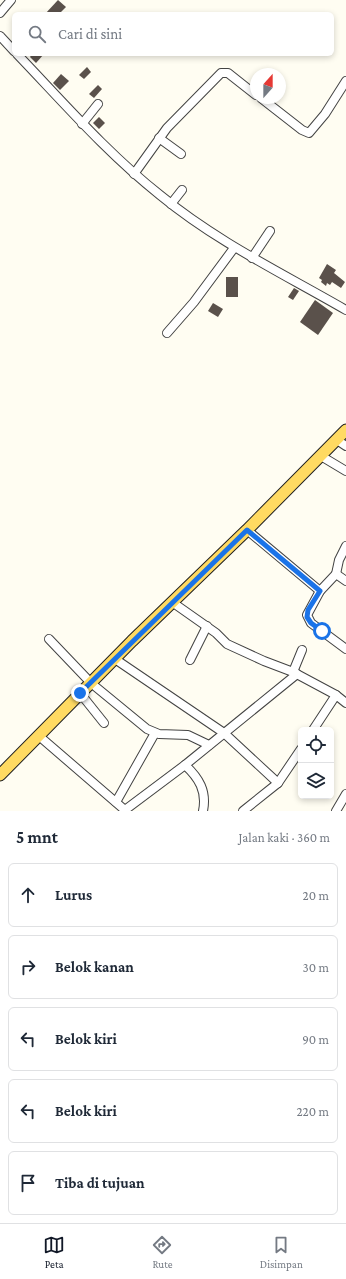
<!DOCTYPE html>
<html lang="id">
<head>
<meta charset="utf-8">
<style>
  :root { --surface:#fff; --page:#f6f6f7; --text:#1f2937; --muted:#747a83; --line:#e0e1e3; --accent:#111827 }
  body { margin:0; font-family:"Crimson Pro",serif; background:var(--page); color:var(--text) }
  .controls { position:absolute; right:12px; bottom:12px; display:grid; overflow:hidden; border-radius:6px; box-shadow:0 2px 6px #0003 }
  .controls button { width:36px; height:36px; display:grid; place-items:center; padding:0; border:0; border-bottom:1px solid var(--line); background:var(--surface); color:var(--text); font:20px sans-serif }
  .compass { position:absolute; left:250px; top:68px; width:36px; height:36px; border-radius:50%; background:var(--surface); box-shadow:0 2px 6px #0003; rotate:21deg }
  .stop { position:absolute; width:12px; height:12px; margin:-9px; border:3px solid #1a73e8; border-radius:50%; background:#fff }
  .stop.end { background:#1a73e8; border-color:#fff; box-shadow:0 1px 4px #0008 }
  .list { margin:0; padding:0; list-style:none }
  h2 { display:flex; justify-content:space-between; align-items:center; height:52px; margin:0; padding:0 16px; font-size:17px }
  h2 small { font-size:13px; font-weight:400; color:var(--muted) }
  .list li { display:grid; grid-template-columns:26px 1fr auto; gap:12px; align-items:center; box-sizing:border-box; height:64px; margin:0 8px 8px; padding:0 8px; border:1px solid var(--line); border-radius:6px }
  .list b { display:block; font-size:15px; white-space:nowrap }
  .list em { font-size:13px; font-style:normal; color:var(--muted) }
  .icon { flex:none; width:22px; height:22px; fill:none; stroke:currentColor; stroke-width:2; stroke-linecap:round; stroke-linejoin:round }
  .map { position:relative; flex:none; width:346px; height:811px; overflow:hidden }
  .search { position:absolute; background:var(--surface); box-shadow:0 2px 6px #0003; left:12px; right:12px; top:12px; height:44px; display:flex; align-items:center; gap:10px; box-sizing:border-box; padding:0 14px; border-radius:6px; color:var(--muted); font-size:15px }
  .sheet { height:412px; background:var(--surface) }
  nav { display:flex; justify-content:space-around; align-items:center; box-sizing:border-box; height:56px; border-top:1px solid var(--line); background:var(--surface); font-size:11px; color:var(--muted) }
  nav a { display:grid; justify-items:center; gap:2px }
  nav .on { color:var(--accent) }
  .map>svg:first-child { display:block }
  .building { fill:#5a514b }
  .lines { fill:none; stroke-linecap:round; stroke-linejoin:round }
  .minor-casing { stroke:#434343; stroke-width:10 }
  .major-casing { stroke:#212121; stroke-width:13 }
  .minor { stroke:#fff; stroke-width:8 }
  .major { stroke:#ffda62; stroke-width:11 }
  .route { stroke:#1a73e8; stroke-width:5 }
</style>
</head>
<body>
<div class="map">
<svg width="346" height="811" viewBox="0 0 346 811">
  <rect width="100%" height="100%" fill="#fffdf2"/>
  <!-- building -->
  <g class="building">
    <path d="M58,0L66,7L59,14H45Z"/>
    <path d="M32,54H44L36,63L30,57Z"/>
    <path d="M87,67L91,72L84,79L79,75Z"/>
    <path d="M61,74L69,81L60,90L53,83Z"/>
    <path d="M98,85L102,89L94,98L89,94Z"/>
    <path d="M99,117L105,123L99,129L93,123Z"/>
    <path d="M327,264L336,270L334,273L345,282L341,288L332,282L330,285L327,283L326,286L321,282L322,280L319,278Z"/>
    <rect x="226" y="277" width="12" height="20"/>
    <path d="M294,288L299,291L293,300L288,297Z"/>
    <path d="M315,300L333,313L318,335L300,322Z"/>
    <path d="M213,303L223,309L218,317L208,311Z"/>
  </g>
  <g class="lines">
    <defs>
      <g id="minor">
        <path d="M0,13L11,0"/>
        <path d="M0,36L14,51"/>
        <path d="M17,54C63,102 107,153 160,195C217,242 282,273 346,310"/>
        <path d="M261,98L302,130L309,133L325,114L346,81"/>
        <path d="M82,124L98,104"/>
        <path d="M159,138L181,154"/>
        <path d="M134,174L167,128L221,73H228L256,95"/>
        <path d="M171,204L182,190"/>
        <path d="M252,258L270,231"/>
        <path d="M167,333L194,302L234,248"/>
        <path d="M337,440L346,446"/>
        <path d="M321,456L346,471"/>
        <path d="M247,530L320,591"/>
        <path d="M336,574L339,560L346,546"/>
        <path d="M346,581L336,574L320,591L307,615L311,623L346,649"/>
        <path d="M172,602L216,633L227,644L264,661L293,672L336,695"/>
        <path d="M49,639L91,683L147,729L159,734L188,735L209,745"/>
        <path d="M115,659L224,733L278,783"/>
        <path d="M190,660L207,626"/>
        <path d="M293,672L302,650"/>
        <path d="M80,693L104,723"/>
        <path d="M313,730L336,695L346,703"/>
        <path d="M39,736L126,811"/>
        <path d="M185,765C199,778 207,791 203,811"/>
        <path d="M116,802L155,733"/>
        <path d="M125,810L185,765L297,674"/>
        <path d="M243,811L278,783L301,749"/>
        <path d="M336,811L346,794"/>
      </g>
      <path id="major" d="M0,775L132,641L247,530L346,430"/>
    </defs>
    <!-- minor casing -->
    <use href="#minor" class="minor-casing"/>
    <!-- major casing -->
    <use href="#major" class="major-casing"/>
    <!-- minor -->
    <use href="#minor" class="minor"/>
    <!-- major -->
    <use href="#major" class="major"/>
  </g>
  <g class="lines">
    <!-- route -->
    <path class="route" d="M80,693L247,530L320,591L308,610L307,617L311,623L322,631"/>
  </g>
</svg>
<div class="controls">
<button><svg class="icon" aria-label="locate" viewBox="0 0 24 24"><circle cx="12" cy="12" r="6"/><path d="M12 2v4M12 18v4M2 12h4M18 12h4"/></svg></button>
<button><svg class="icon" aria-label="layers" viewBox="0 0 24 24"><path d="M12 4l9 5-9 5-9-5zM3 14l9 5 9-5"/></svg></button>
</div>
<svg class="compass" viewBox="-18 -18 36 36"><path d="M0-13l5 13h-10z" fill="#e53935"/><path d="M0 13l5-13h-10z" fill="#747a83"/></svg>
<div class="stop" style="left:322px;top:631px"></div>
<div class="stop end" style="left:80px;top:693px"></div>
<div class="search"><svg class="icon" aria-label="search" viewBox="0 0 24 24"><circle cx="10" cy="10" r="6"/><path d="M15 15l6 6"/></svg>Cari di sini</div>
</div>
<section class="sheet">
<h2>5 mnt<small>Jalan kaki · 360 m</small></h2>
<ul class="list">
<li><svg class="icon" aria-label="ahead" viewBox="0 0 24 24"><path d="M12 20V5M6 11l6-6 6 6"/></svg><div><b>Lurus</b></div><em>20 m</em></li>
<li><svg class="icon" aria-label="right" viewBox="0 0 24 24"><path d="M7 20v-9h11M14 6l5 5-5 5"/></svg><div><b>Belok kanan</b></div><em>30 m</em></li>
<li><svg class="icon" aria-label="left" viewBox="0 0 24 24"><path d="M17 20v-9H6M10 6l-5 5 5 5"/></svg><div><b>Belok kiri</b></div><em>90 m</em></li>
<li><svg class="icon" aria-label="left" viewBox="0 0 24 24"><path d="M17 20v-9H6M10 6l-5 5 5 5"/></svg><div><b>Belok kiri</b></div><em>220 m</em></li>
<li><svg class="icon" aria-label="arrive" viewBox="0 0 24 24"><path d="M6 21V4h12l-3 4 3 4H6"/></svg><div><b>Tiba di tujuan</b></div></li>
</ul>
</section>
<nav>
<a class="on"><svg class="icon" aria-label="map" viewBox="0 0 24 24"><path d="M3 6l6-2 6 2 6-2v14l-6 2-6-2-6 2zM9 4v14M15 6v14"/></svg>Peta</a>
<a><svg class="icon" aria-label="directions" viewBox="0 0 24 24"><path d="M12 3l9 9-9 9-9-9zM9 14v-3h6M13 9l2 2-2 2"/></svg>Rute</a>
<a><svg class="icon" aria-label="saved" viewBox="0 0 24 24"><path d="M7 4h10v16l-5-4-5 4z"/></svg>Disimpan</a>
</nav>
</body>
</html>
